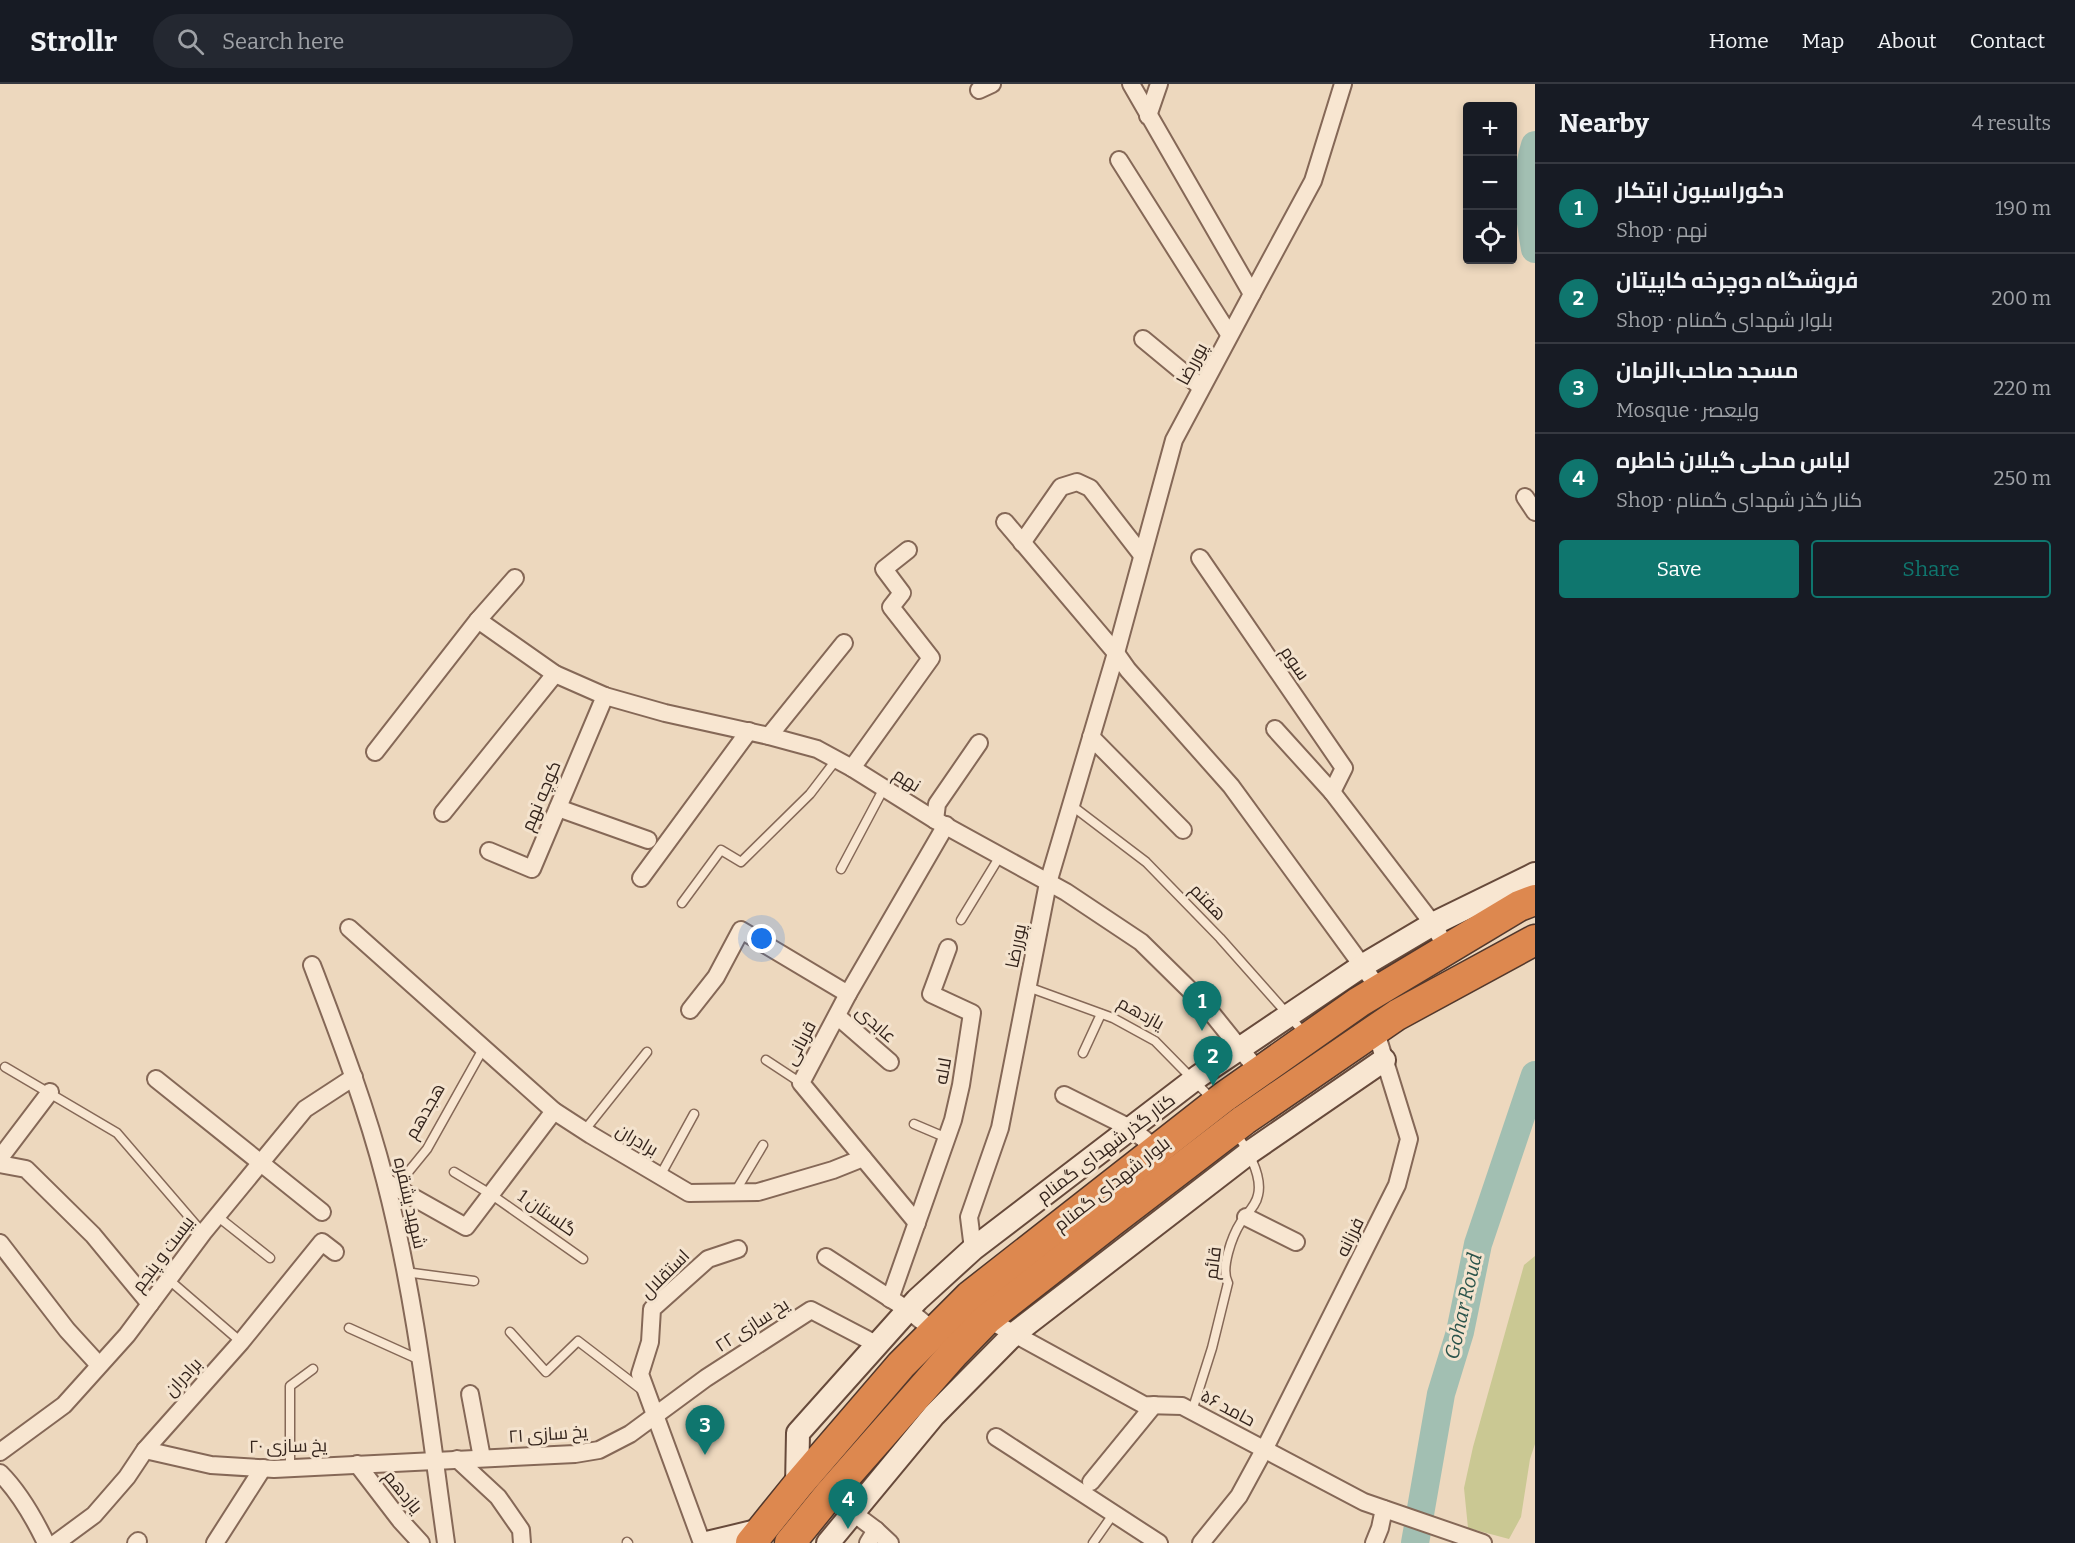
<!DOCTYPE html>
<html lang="en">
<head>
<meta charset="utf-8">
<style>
  :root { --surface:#171b24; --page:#242831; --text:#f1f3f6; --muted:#9ea1a6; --line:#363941; --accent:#0f766e }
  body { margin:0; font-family:Bitter,Cairo,serif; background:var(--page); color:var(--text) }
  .controls { position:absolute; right:18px; top:18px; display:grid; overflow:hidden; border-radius:6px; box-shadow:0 3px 9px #0003 }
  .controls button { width:54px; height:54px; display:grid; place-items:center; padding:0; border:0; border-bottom:2px solid var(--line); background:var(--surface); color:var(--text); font:30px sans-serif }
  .you { position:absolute; left:762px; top:855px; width:21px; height:21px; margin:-15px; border:4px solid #fff; border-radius:50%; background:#1a73e8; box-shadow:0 0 0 9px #1a73e833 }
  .badge { display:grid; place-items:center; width:39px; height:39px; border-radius:50%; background:var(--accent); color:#fff; font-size:20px; font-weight:700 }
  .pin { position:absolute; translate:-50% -50px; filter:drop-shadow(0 2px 3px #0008) }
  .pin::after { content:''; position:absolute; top:32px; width:21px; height:18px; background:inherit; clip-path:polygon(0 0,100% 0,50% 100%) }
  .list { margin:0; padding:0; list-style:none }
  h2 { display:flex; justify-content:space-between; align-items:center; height:78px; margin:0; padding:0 24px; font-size:26px }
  h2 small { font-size:20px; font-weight:400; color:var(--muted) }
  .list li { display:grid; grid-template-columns:39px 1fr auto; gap:18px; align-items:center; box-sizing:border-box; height:90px; padding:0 24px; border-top:2px solid var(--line) }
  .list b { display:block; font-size:22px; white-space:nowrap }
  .list p { margin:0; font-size:20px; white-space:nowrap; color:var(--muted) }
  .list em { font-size:20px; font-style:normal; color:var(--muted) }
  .actions { display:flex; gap:12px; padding:18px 24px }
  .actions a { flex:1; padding:14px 0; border:2px solid var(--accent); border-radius:6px; text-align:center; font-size:21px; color:var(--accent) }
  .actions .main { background:var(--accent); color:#fff }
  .icon { flex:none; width:33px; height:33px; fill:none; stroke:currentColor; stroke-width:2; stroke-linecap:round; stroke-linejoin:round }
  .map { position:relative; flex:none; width:1535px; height:1459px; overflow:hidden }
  header { display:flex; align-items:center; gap:36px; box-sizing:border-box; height:84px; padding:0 30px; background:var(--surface); border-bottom:2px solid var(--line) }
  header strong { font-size:28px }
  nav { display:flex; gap:33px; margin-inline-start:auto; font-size:21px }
  .search { width:420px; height:54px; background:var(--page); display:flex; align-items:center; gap:15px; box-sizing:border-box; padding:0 21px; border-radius:33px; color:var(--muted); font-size:22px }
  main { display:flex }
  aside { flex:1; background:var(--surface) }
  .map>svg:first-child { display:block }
  .green { fill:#cac893 }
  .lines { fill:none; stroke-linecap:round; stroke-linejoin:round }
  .river { stroke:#a2bfb2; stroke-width:28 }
  .lane-casing { stroke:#856857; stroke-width:11 }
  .street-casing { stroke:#856857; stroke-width:20 }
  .secondary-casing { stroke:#674a3b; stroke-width:26 }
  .highway-casing { stroke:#52382c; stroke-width:33 }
  .lane { stroke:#f8e6d1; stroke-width:8 }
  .street { stroke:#f8e6d1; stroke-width:16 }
  .secondary { stroke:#f8e6d1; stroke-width:22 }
  .highway { stroke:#dd884f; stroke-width:30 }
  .labels { text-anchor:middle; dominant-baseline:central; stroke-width:6; stroke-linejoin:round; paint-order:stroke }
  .street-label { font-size:18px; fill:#34241c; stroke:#f4e3ce }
  .water-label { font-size:20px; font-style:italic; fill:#2b544b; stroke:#f4e3ce }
</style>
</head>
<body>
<header>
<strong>Strollr</strong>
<div class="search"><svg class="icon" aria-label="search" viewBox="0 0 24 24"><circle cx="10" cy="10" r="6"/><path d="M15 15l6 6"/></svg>Search here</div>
<nav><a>Home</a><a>Map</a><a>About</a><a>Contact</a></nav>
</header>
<main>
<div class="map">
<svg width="1535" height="1459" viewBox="0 0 1535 1459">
  <rect width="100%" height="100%" fill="#edd8be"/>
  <!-- green -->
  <path class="green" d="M1535,1172V1360L1530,1375L1521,1433L1509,1455L1468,1444L1464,1404L1473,1363L1524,1181Z"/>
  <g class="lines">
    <!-- river -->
    <g class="river">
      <path d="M1535,61C1524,95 1529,131 1535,165"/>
      <path d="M1415,1459L1441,1310L1460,1248L1478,1160L1535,991"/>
    </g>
    <defs>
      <g id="lane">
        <path d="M1071,721L1146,778L1220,854L1306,951"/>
        <path d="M841,785L884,704"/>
        <path d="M682,819L721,766L741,778L810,710L836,676"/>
        <path d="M961,836L1000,772"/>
        <path d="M1028,903L1113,934L1155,957L1212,1015"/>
        <path d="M1083,969L1101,930"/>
        <path d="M766,976L801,999"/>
        <path d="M5,983L117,1049L203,1149"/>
        <path d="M914,1040L947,1054"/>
        <path d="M584,1047L647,968"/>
        <path d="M454,1088L492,1111L583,1175"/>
        <path d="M660,1092L694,1030"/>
        <path d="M396,1103L427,1065L483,965"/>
        <path d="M735,1108L763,1061"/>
        <path d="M217,1132L270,1174"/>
        <path d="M405,1188L474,1197"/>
        <path d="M168,1195L241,1258"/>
        <path d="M349,1244L420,1276"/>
        <path d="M510,1248L546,1288L578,1257L642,1306"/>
        <path d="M1192,1327L1212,1264L1228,1199C1220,1185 1232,1152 1241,1138C1247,1129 1256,1122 1258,1111C1263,1091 1246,1063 1235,1048"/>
        <path d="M290,1384V1302L313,1285"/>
        <path d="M627,1458L628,1459"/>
        <path d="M1093,1459L1114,1429"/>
      </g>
      <g id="street">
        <path d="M979,6L992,0"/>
        <path d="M1148,32L1159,0"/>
        <path d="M1119,76L1229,250"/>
        <path d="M1252,210L1313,97L1343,0"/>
        <path d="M1143,255L1201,303"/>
        <path d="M1525,413L1535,428"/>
        <path d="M1005,438L1116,569L1128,586L1231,702L1380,906"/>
        <path d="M1022,459L1061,403L1077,398L1090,404L1142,471"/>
        <path d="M1200,474L1344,684L1332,708"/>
        <path d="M478,536L555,590L605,612L665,629L769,652L817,665L852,684L935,736L1066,808L1141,858L1205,921L1259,988"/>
        <path d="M1275,645L1332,708L1433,840L1447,865"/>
        <path d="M769,652L844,559"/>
        <path d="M1091,653L1183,746"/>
        <path d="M375,668L478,536L515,494"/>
        <path d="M852,684L931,574L891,523L902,509L884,485L908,466"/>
        <path d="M558,724L648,756"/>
        <path d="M443,729L555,590"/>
        <path d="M935,736L937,720L979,659"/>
        <path d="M489,767L532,785L605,612"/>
        <path d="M641,794L749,647"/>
        <path d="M349,844L554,1027L591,1051L689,1109L758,1108L833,1086L863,1074"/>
        <path d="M312,881C339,952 366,1022 385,1096C416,1215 429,1338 446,1459"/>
        <path d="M690,926L716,893L741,846L848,910"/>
        <path d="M837,932L890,978"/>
        <path d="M156,995L322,1128"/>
        <path d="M1064,1011L1132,1045L1156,1065"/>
        <path d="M0,1074L50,1008"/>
        <path d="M0,1080L26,1085L93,1151L150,1220"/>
        <path d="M386,1098L466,1143L554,1027"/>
        <path d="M1246,1133L1296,1158"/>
        <path d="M917,1139L801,999L848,910L946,741"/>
        <path d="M0,1159L67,1246L99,1281"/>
        <path d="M973,1165L969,1133L1000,1044L1048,799L1116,569L1174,356L1252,210L1131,0"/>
        <path d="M826,1173L908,1226L934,1247"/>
        <path d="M890,1215L953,1036L961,1001L972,929L931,910L948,864"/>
        <path d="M987,1235L1144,1321L1182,1322L1364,1418L1483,1459"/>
        <path d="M470,1310L482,1374"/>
        <path d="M996,1353L1159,1459"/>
        <path d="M145,1366L211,1381L274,1385L575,1370L599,1366L630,1350L706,1294L811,1226L876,1260"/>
        <path d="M0,1368L64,1321L127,1251L203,1149L305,1025L354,993"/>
        <path d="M457,1375L498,1413L521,1446L522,1459"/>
        <path d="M357,1380L400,1436L421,1459"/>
        <path d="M0,1389C19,1408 34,1434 46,1459"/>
        <path d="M1091,1398L1154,1321"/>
        <path d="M829,1411L876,1446L890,1459"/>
        <path d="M56,1459L94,1431L127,1393L145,1366L241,1258L322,1158L335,1168"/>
        <path d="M136,1459L138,1457"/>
        <path d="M215,1459L263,1384"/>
        <path d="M702,1459L640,1290L650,1258L652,1225L708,1175L738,1165"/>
        <path d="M868,1459L876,1446"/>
        <path d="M1201,1459L1239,1412L1264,1366L1397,1101L1409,1055L1375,945"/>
        <path d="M1374,1459L1380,1444L1384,1425"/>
      </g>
      <g id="secondary">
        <path d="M797,1402L798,1349L917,1216L973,1165L1199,992L1362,882L1433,840L1535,790"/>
        <path d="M707,1459L761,1446"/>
        <path d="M828,1459L934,1331L1014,1250L1250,1068L1384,976"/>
      </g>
      <g id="highway">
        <path d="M751,1459L797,1402L901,1281L970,1212L1224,1013L1359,918L1519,822L1535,816"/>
        <path d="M790,1459L829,1411L953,1270L987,1235L1111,1138L1244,1036L1397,931L1535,856"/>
      </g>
    </defs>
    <!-- lane casing -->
    <use href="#lane" class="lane-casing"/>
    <!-- street casing -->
    <use href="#street" class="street-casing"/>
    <!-- secondary casing -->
    <use href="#secondary" class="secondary-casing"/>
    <!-- highway casing -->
    <use href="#highway" class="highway-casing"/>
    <!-- lane -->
    <use href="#lane" class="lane"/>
    <!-- street -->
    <use href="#street" class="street"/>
    <!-- secondary -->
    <use href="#secondary" class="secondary"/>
    <!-- highway -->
    <use href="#highway" class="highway"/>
  </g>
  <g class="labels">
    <!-- street labels -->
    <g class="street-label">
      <text transform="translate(1192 280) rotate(-62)">پوررضا</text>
      <text transform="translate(1295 579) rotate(56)">سوم</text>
      <text transform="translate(907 696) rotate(32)">نهم</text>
      <text transform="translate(541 712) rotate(-67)">کوچه نهم</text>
      <text transform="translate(1208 818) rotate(46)">هفتم</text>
      <text transform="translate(1016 862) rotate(-79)">پوررضا</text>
      <text transform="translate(1141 929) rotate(29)">یازدهم</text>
      <text transform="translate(876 940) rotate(41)">عابدی</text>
      <text transform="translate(800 959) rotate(-62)">قربانی</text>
      <text transform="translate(943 987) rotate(-80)">لاله</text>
      <text transform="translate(425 1027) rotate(-60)">هجدهم</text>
      <text transform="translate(637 1056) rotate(30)">برادران</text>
      <text transform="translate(1106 1064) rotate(-37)">کنار گذر شهدای گمنام</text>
      <text transform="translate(1112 1100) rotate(-38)">بلوار شهدای گمنام</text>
      <text transform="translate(410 1119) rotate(77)">شهید یشقره</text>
      <text transform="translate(547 1129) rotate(35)">گلستان 1</text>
      <text transform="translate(1350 1153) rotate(-64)">فرزانه</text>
      <text transform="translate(163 1170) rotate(-53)">بیست و پنجم</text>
      <text transform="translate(1213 1179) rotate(-83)">قائم</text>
      <text transform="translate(665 1190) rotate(-45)">استقلال</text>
      <text transform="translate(752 1241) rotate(-33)">یخ سازی ۲۲</text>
      <text transform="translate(183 1293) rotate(-47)">برادران</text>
      <text transform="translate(1228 1324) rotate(28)">حامد ۵۶</text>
      <text transform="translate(548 1350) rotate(-4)">یخ سازی ۲۱</text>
      <text transform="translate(288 1362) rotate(-1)">یخ سازی ۲۰</text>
      <text transform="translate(403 1408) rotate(51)">یازدهم</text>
    </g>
    <!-- water labels -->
    <g class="water-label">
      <text transform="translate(1463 1222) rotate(-77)">Gohar Roud</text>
    </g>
  </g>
</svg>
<div class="controls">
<button>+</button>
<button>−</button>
<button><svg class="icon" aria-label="locate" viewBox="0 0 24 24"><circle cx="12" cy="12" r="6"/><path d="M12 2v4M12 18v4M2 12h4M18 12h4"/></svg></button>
</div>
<div class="you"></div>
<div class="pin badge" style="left:1202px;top:947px">1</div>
<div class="pin badge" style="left:1213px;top:1002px">2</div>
<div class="pin badge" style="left:705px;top:1371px">3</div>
<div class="pin badge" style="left:848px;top:1445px">4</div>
</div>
<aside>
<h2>Nearby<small>4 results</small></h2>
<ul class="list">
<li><span class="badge">1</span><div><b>دکوراسیون ابتکار</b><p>Shop · نهم</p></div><em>190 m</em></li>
<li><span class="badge">2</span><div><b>فروشگاه دوچرخه کاپیتان</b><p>Shop · بلوار شهدای گمنام</p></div><em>200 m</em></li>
<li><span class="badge">3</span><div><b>مسجد صاحب‌الزمان</b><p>Mosque · ولیعصر</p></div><em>220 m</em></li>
<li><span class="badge">4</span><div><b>لباس محلی گیلان خاطره</b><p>Shop · کنار گذر شهدای گمنام</p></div><em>250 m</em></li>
</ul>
<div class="actions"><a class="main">Save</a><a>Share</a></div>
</aside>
</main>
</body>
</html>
